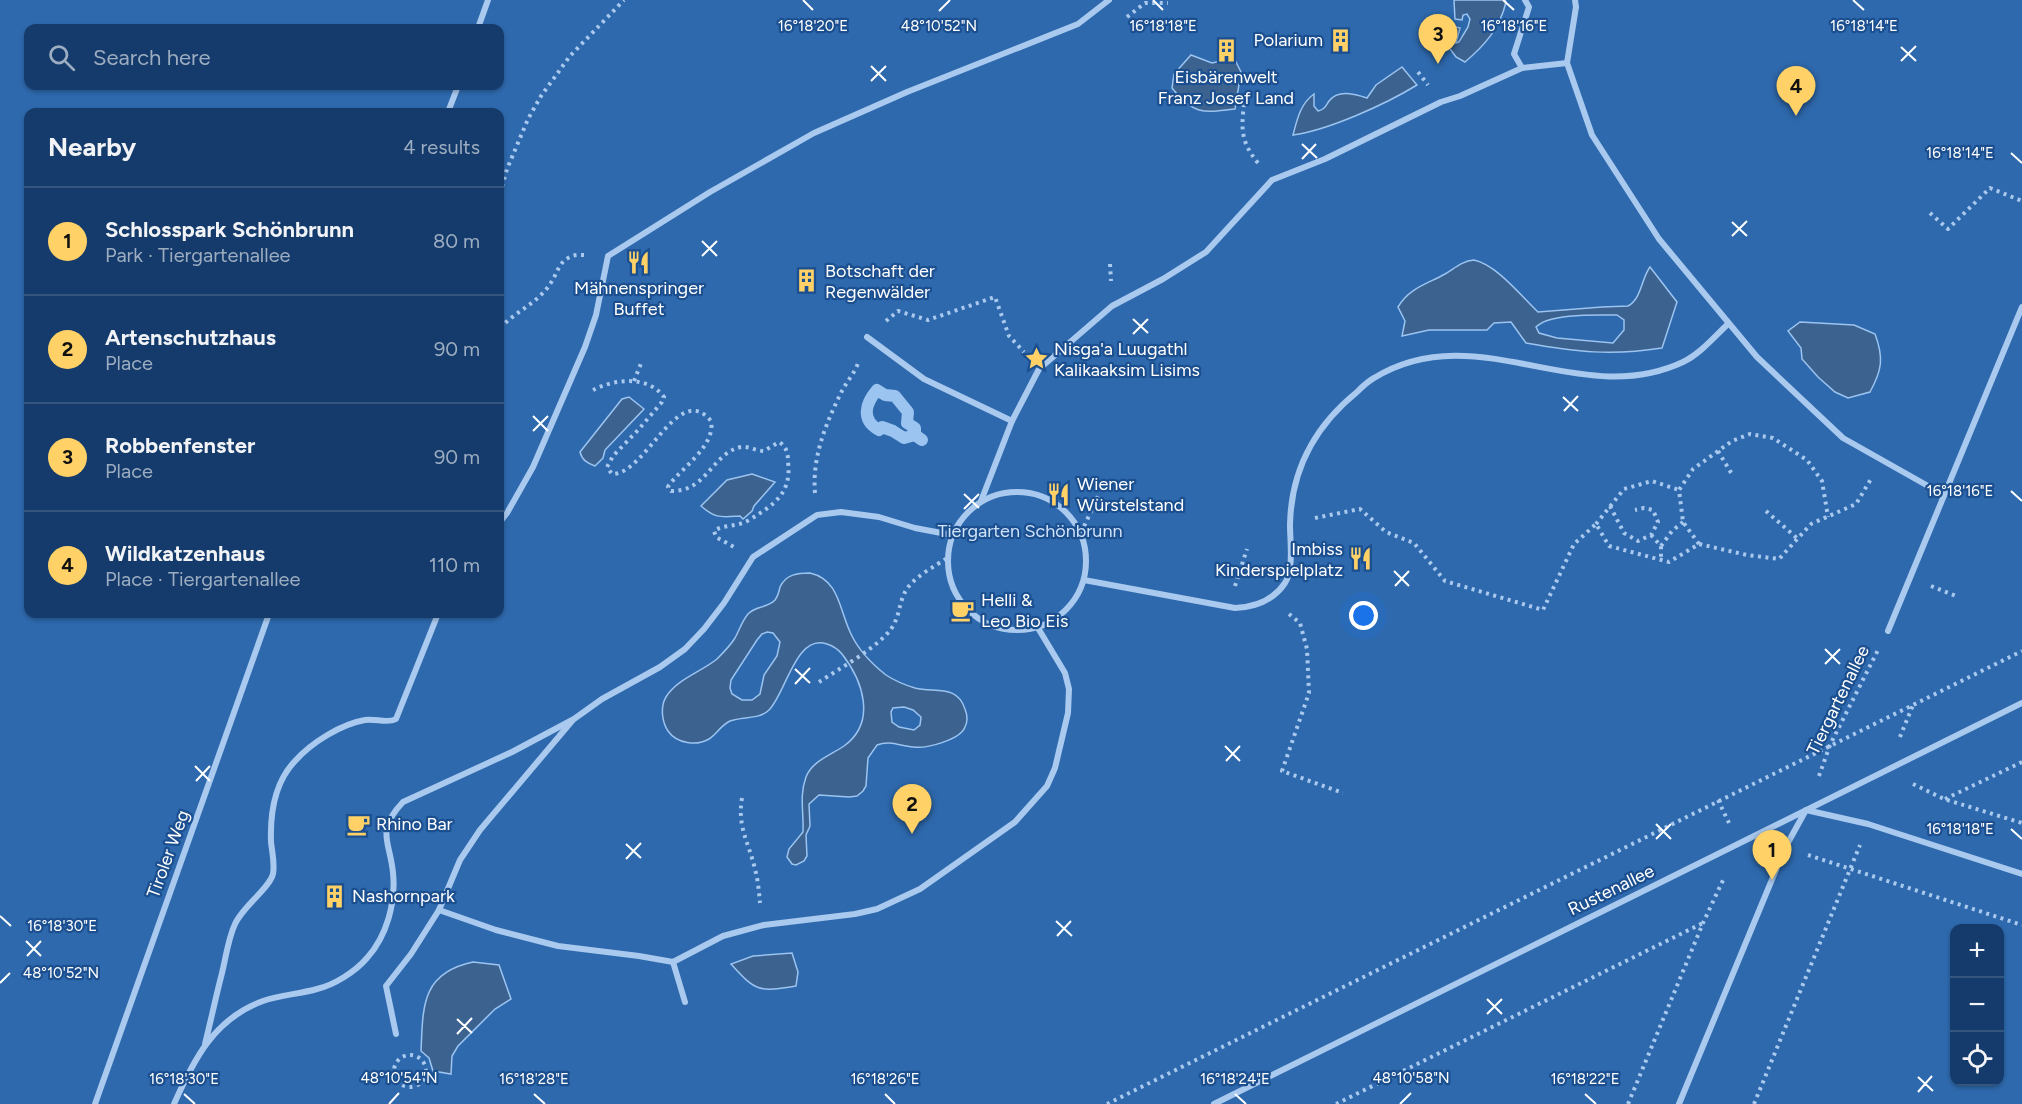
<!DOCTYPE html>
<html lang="en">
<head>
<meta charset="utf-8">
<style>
  :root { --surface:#143b6b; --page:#214673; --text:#f1f3f6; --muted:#9dadc1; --line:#33557e; --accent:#ffd166 }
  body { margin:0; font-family:Figtree,sans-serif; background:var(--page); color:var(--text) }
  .controls { position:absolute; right:18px; bottom:18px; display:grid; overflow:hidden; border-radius:12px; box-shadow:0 2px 4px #0004 }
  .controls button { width:54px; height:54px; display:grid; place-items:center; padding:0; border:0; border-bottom:2px solid var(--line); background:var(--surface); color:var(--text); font:30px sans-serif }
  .you { position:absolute; left:1364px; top:616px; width:21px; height:21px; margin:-15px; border:4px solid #fff; border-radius:50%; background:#1a73e8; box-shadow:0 0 0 9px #1a73e833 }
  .badge { display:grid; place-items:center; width:39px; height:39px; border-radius:50%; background:var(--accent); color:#111; font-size:20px; font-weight:700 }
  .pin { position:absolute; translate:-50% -50px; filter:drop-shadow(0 2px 3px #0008) }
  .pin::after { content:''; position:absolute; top:32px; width:21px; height:18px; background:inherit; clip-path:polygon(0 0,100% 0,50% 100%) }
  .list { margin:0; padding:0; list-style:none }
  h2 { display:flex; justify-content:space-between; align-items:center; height:78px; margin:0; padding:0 24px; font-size:26px }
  h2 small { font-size:20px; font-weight:400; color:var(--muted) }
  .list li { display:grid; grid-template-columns:39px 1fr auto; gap:18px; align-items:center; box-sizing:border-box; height:108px; padding:0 24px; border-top:2px solid var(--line) }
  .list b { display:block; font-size:22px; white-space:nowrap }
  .list p { margin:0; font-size:20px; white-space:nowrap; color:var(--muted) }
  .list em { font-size:20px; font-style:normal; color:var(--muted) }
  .icon { flex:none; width:33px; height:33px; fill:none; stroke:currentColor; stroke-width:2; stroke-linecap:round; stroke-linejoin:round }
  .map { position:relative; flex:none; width:2022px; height:1104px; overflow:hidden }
  .search { position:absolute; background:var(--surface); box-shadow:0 2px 4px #0004; left:24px; top:24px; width:480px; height:66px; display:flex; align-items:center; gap:15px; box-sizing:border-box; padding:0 21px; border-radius:12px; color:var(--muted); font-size:22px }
  .panel { position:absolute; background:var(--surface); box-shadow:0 2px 4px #0004; left:24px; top:108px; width:480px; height:510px; border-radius:12px }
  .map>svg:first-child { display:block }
  .green { fill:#2e69ad; fill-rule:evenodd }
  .water { fill:#3c6290; stroke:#9cc4f0; stroke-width:1.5; fill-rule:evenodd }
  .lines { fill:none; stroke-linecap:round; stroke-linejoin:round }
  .stream { stroke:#9cc4f0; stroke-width:12 }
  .path { stroke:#a9c9ee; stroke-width:4; stroke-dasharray:3 4.5; stroke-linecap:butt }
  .street { stroke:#a9c9ee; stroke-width:6 }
  .ticks { fill:none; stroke:#fff; stroke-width:2 }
  .labels { text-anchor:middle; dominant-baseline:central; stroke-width:4.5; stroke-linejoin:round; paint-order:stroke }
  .poi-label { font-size:18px; fill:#fff; stroke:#1b4f8f; text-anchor:start }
  .park-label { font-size:18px; fill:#cfe3fa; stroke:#1b4f8f }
  .street-label { font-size:18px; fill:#fff; stroke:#1b4f8f }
  .ticks-label { font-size:15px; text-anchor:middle; fill:#fff; stroke:#1b4f8f; stroke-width:4.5; stroke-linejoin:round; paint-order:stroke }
</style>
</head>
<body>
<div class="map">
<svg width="2022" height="1104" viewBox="0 0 2022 1104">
  <rect width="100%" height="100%" fill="#1b4f8f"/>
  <!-- green -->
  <path class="green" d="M0,0H2022V1104H0ZM28,28H500V86H28ZM28,112H500V614H28ZM1954,928H2000V1082H1954Z"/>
  <!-- water -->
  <g class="water">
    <path d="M1454,0H1505L1506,2C1500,28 1485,45 1465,62L1456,57L1445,42L1448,25L1460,28L1456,43L1459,42L1468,27L1470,19L1467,14L1463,15L1462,20L1455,19Z"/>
    <path d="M1191,55L1212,63L1234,58L1241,72L1235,109C1203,113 1194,115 1172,88L1174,74Z"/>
    <path d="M1402,67L1417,85C1386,104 1329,130 1293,135C1297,120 1300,104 1314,94V106L1318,111C1325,109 1325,107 1329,101C1338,89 1355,94 1367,98L1376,85Z"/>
    <path d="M1474,260C1497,265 1521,296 1538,312L1602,307L1628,306C1642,298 1641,279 1650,267L1677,302L1662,348C1611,356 1577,352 1526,343L1511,322L1494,323L1487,330H1429L1402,336L1405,321L1398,307C1409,288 1427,284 1445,274C1455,268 1462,261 1474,260ZM1617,315L1624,320V330L1613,343L1557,338L1539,333L1536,327C1549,313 1597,315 1617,315Z"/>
    <path d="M1800,322L1854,325L1875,334C1884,358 1882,370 1870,392L1848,398L1835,392L1818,377L1802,359L1801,348L1788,331Z"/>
    <path d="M629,397L644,409L605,450L603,458L595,466C587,463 582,460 580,452L622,399Z"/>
    <path d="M752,474L775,482L754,506L752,511L743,519L740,516C721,517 716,519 701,506L727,480Z"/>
    <path d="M810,573C840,580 839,610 851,634C858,649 872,664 886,675C895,681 905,685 915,688C935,693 957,684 965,709C967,714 968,721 965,727C960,740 926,749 913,747C900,746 890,740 877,745L868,758L866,786L863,791L857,796L849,797L819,795L809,804L810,826L806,835L807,856L804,861L796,865L792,864L787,857L789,849L803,832C804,813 799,796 806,777C812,761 831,755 844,746C877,722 863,681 842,654C838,649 833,646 827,644C796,633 786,693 769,710C759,720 742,716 730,721C721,725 717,734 709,739C697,746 677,744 668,731C662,722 660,707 666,697C677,679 701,672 717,659C723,653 730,646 735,638C739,631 742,621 748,614C755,606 768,608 775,600C778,596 779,592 780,587C786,574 798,573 810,573ZM767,632L773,633L780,642L777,656L764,675L760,694L752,700H742L732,694L730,688L731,680L757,640L762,634ZM904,707L913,710L921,717L920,725L914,730L899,727L892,722L891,712L893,708Z"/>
    <path d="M792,953L798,972L796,986C759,992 756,992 731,964L753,956Z"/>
    <path d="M473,962L499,965L511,999L495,1009L458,1046L452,1056L451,1074L433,1071L429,1058L421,1051C423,1007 421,973 473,962Z"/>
  </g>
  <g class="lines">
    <!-- stream -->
    <path class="stream" d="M915,435L904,438L893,431L882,427L879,430C861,420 865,404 877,390L885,395L895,396L908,412L907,423L915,428V435L922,440"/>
    <!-- path -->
    <g class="path">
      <path d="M1127,17L1145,3H1168"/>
      <path d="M1418,72L1428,85"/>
      <path d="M1244,104C1241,130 1241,142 1258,163"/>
      <path d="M500,194L507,169L528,119L541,96L570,56L624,0"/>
      <path d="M1930,213L1948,229L1990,188L2022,201"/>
      <path d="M1110,264L1111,281"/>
      <path d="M886,321L898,311L928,320L995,297L1009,336L1024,352"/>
      <path d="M500,328C517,310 539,303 552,281C557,273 559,263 568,258C574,254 580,255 586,255"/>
      <path d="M634,381L642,361"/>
      <path d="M593,390C614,379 648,375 664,397L662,402L639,429L613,456L607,467L612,474C646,475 678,380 711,421C716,445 682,468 669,485L668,487L671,491C707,492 712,453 741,447C749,446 756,451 764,451L779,442C787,447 788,454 788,462C792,493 774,505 749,520C738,527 724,524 714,531L716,537L734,547"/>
      <path d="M1718,451L1733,476"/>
      <path d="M815,493C812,458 825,425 841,393C846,382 856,372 859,360"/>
      <path d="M1610,506L1624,533L1638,541L1651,535L1658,522L1653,510L1644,508L1635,510"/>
      <path d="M1766,511L1798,539"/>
      <path d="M1315,518L1360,509L1386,532L1414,543L1445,581L1543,610L1574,544L1596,524L1609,546L1669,562L1699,544L1747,555L1779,559L1811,524L1856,504L1871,479"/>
      <path d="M1596,524L1624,489L1652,481L1679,490"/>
      <path d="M1081,533L1099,494"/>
      <path d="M1651,535L1661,546V559"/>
      <path d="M1699,544L1683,522L1679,490L1693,469L1732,441L1750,434L1773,438L1807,460L1822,481L1828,517"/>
      <path d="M1661,546L1672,531L1683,522"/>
      <path d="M1235,586L1247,549"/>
      <path d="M1931,586L1956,596"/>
      <path d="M1289,614L1300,623L1307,649L1309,693L1282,771L1343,793"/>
      <path d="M819,682C839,669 878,647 891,629C899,618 899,605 904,594C911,578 934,567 947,558"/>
      <path d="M1900,737L1913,705"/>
      <path d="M1819,776L1830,745L1878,650"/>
      <path d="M1913,784L1944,799L2022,823"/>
      <path d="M742,798C737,827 749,843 755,869C758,880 759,892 760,903"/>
      <path d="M1945,799L2022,762"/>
      <path d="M1718,800L1729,823"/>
      <path d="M1808,855L2022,925"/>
      <circle cx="410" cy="1071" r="16"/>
      <path d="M1107,1104L2022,651"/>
      <path d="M1336,1104L1703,923"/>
      <path d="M1628,1104L1703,923L1724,878"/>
      <path d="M1754,1104L1860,845"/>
    </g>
    <!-- street -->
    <g class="street">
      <path d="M1575,0L1576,7L1567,63L1592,135L1659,239L1757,357L1843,438L1944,495"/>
      <path d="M478,28L488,0"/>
      <path d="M1522,68L1514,54L1529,7L1525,0"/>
      <path d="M448,112L458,86"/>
      <path d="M867,337L924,379L1012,421"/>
      <circle cx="1017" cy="561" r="69"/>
      <path d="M981,501L1012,421L1039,369L1112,306L1163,279L1206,252L1272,180L1325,159L1441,102L1460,96L1522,68L1567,63"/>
      <path d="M500,522L507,513L533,467L585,347L596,315L608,256L710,192L814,133L907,92L1078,24L1109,0"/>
      <path d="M1084,580L1235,608C1255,607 1273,601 1285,583C1294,569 1290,541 1290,525C1291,470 1315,426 1357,392C1362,387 1368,381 1374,378C1477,315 1579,411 1683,362C1700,354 1715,336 1728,324"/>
      <path d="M1888,631L2022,307"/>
      <path d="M572,721L480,830L460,860L439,910L496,930L558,946L639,956L673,962L723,936L764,925L855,914L877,909L920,889L1015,822L1047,786L1055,768L1068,713L1069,689L1065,673L1038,628"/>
      <path d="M673,962L685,1002"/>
      <path d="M396,1034L386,986L411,954L439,910"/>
      <path d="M205,1044C211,1020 216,996 222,973C226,957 228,939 235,924C243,906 269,889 273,874C275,863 272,852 271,842C270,814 275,782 295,761C311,743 341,724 365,720C375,718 387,724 396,719L438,614"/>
      <path d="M95,1104L269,614"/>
      <path d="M174,1104C194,1059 214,1019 263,1001C280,995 300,994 317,989C334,985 355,972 367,958C387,936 396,902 393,873C390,840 375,832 403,802L512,752L574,719L602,699L660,667L685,649L704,629L724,603L753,557L817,515L841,512L879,517L915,528L952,535"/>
      <path d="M1214,1104L2022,703"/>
      <path d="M1679,1104L1785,848L1806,810L1868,824L2022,874"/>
    </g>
  </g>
  <!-- ticks -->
  <path class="ticks" d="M803,0L813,10M1153,0L1163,10M1503,0L1514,10M1853,0L1864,10M939,11L950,0M1901,47L1916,61M1901,61L1916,46M871,66L886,81M871,81L886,66M1302,144L1317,158M2011,153L2022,163M1302,159L1316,144M1732,222L1747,236M1732,236L1747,221M702,241L717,256M702,256L717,241M1133,319L1148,333M1133,334L1148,319M1563,397L1578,411M1564,411L1578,396M533,416L548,431M533,431L548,416M2011,491L2022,501M964,494L979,508M964,509L979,494M1394,571L1409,586M1395,586L1409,571M1825,649L1840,664M1825,664L1840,649M795,669L810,683M795,684L810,668M1225,746L1240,761M1226,761L1240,746M195,766L210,781M196,781L210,766M1656,824L1671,839M2011,829L2022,839M1656,839L1671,824M626,844L641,858M626,859L641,843M0,916L11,926M1056,921L1072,936M1057,936L1071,921M26,941L41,956M27,956L41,941M0,983L10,973M1487,999L1502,1014M1487,1014L1502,999M457,1019L472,1033M457,1034L472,1018M1918,1077L1933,1091M1918,1092L1932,1076M184,1094L195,1104M534,1094L545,1104M885,1094L895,1104M1235,1094L1246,1104M1585,1094L1596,1104M389,1104L399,1093M1400,1104L1411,1093"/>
  <!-- icons -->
  <defs>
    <symbol id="building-bare" viewBox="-9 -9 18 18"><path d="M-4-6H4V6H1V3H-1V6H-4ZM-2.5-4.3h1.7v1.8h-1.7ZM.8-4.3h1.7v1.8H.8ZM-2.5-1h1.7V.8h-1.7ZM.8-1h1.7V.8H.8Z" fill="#ffd166" stroke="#1b4f8f" stroke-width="2.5" paint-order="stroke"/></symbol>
    <symbol id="restaurant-bare" viewBox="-9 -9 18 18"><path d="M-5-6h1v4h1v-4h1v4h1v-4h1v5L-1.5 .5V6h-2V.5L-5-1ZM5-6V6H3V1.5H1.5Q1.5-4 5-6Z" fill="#ffd166" stroke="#1b4f8f" stroke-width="2.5" paint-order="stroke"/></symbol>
    <symbol id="sight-bare" viewBox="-9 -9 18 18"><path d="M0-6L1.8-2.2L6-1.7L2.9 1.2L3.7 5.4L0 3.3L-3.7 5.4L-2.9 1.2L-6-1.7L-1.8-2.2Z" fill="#ffd166" stroke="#1b4f8f" stroke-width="2.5" paint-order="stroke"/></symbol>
    <symbol id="cafe-bare" viewBox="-9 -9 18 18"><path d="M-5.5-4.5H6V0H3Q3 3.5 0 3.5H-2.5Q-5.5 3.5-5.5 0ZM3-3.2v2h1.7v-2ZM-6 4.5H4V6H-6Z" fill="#ffd166" stroke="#1b4f8f" stroke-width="2.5" paint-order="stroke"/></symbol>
  </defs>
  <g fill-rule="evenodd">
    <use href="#building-bare" x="1324" y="24" width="33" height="33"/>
    <use href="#building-bare" x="1210" y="34" width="33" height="33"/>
    <use href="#restaurant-bare" x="622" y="246" width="33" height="33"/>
    <use href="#building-bare" x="790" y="264" width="33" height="33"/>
    <use href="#sight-bare" x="1020" y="342" width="33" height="33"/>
    <use href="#restaurant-bare" x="1042" y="478" width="33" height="33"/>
    <use href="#restaurant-bare" x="1344" y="542" width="33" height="33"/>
    <use href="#cafe-bare" x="946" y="594" width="33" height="33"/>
    <use href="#cafe-bare" x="342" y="808" width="33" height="33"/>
    <use href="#building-bare" x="318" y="880" width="33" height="33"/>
  </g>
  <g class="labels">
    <!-- poi labels -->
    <g class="poi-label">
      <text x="1323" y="40" text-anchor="end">Polarium</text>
      <text x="1226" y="77" text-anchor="middle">Eisbärenwelt<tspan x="1226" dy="21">Franz Josef Land</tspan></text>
      <text x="825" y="271">Botschaft der<tspan x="825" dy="21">Regenwälder</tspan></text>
      <text x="639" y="288" text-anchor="middle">Mähnenspringer<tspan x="639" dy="21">Buffet</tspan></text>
      <text x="1054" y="349">Nisga'a Luugathl<tspan x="1054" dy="21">Kalikaaksim Lisims</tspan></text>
      <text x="1077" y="484">Wiener<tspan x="1077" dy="21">Würstelstand</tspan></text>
      <text x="1343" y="549" text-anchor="end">Imbiss<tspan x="1343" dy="21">Kinderspielplatz</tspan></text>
      <text x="981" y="600">Helli &amp;<tspan x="981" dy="21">Leo Bio Eis</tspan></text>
      <text x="376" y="824">Rhino Bar</text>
      <text x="352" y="896">Nashornpark</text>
    </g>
    <!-- park labels -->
    <g class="park-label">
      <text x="1030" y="531">Tiergarten Schönbrunn</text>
    </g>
    <!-- street labels -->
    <g class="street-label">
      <text transform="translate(1838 700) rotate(-64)">Tiergartenallee</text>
      <text transform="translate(168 854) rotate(-70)">Tiroler Weg</text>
      <text transform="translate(1611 890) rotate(-26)">Rustenallee</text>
    </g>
  </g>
  <g class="ticks-label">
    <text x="813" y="31">16°18'20"E</text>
    <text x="1514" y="31">16°18'16"E</text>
    <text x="1864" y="31">16°18'14"E</text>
    <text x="1163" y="31">16°18'18"E</text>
    <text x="939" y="31">48°10'52"N</text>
    <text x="1960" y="158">16°18'14"E</text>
    <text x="1960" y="496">16°18'16"E</text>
    <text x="1960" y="834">16°18'18"E</text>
    <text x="62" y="931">16°18'30"E</text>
    <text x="61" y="978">48°10'52"N</text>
    <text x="399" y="1083">48°10'54"N</text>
    <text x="1411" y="1083">48°10'58"N</text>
    <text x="184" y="1084">16°18'30"E</text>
    <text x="534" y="1084">16°18'28"E</text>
    <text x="885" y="1084">16°18'26"E</text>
    <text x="1235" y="1084">16°18'24"E</text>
    <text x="1585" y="1084">16°18'22"E</text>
  </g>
</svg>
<div class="controls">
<button>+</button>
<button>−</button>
<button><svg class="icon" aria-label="locate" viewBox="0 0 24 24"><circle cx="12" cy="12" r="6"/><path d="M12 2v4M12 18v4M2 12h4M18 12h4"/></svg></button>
</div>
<div class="you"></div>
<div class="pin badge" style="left:1772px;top:880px">1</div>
<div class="pin badge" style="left:912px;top:834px">2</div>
<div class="pin badge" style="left:1438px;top:64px">3</div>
<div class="pin badge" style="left:1796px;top:116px">4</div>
<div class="search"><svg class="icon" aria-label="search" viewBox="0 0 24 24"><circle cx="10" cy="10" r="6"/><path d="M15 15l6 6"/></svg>Search here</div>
<section class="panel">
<h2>Nearby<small>4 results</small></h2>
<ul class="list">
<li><span class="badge">1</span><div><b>Schlosspark Schönbrunn</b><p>Park · Tiergartenallee</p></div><em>80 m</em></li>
<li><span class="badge">2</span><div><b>Artenschutzhaus</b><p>Place</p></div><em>90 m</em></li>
<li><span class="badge">3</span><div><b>Robbenfenster</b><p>Place</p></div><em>90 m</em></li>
<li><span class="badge">4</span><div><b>Wildkatzenhaus</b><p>Place · Tiergartenallee</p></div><em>110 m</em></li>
</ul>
</section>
</div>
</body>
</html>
